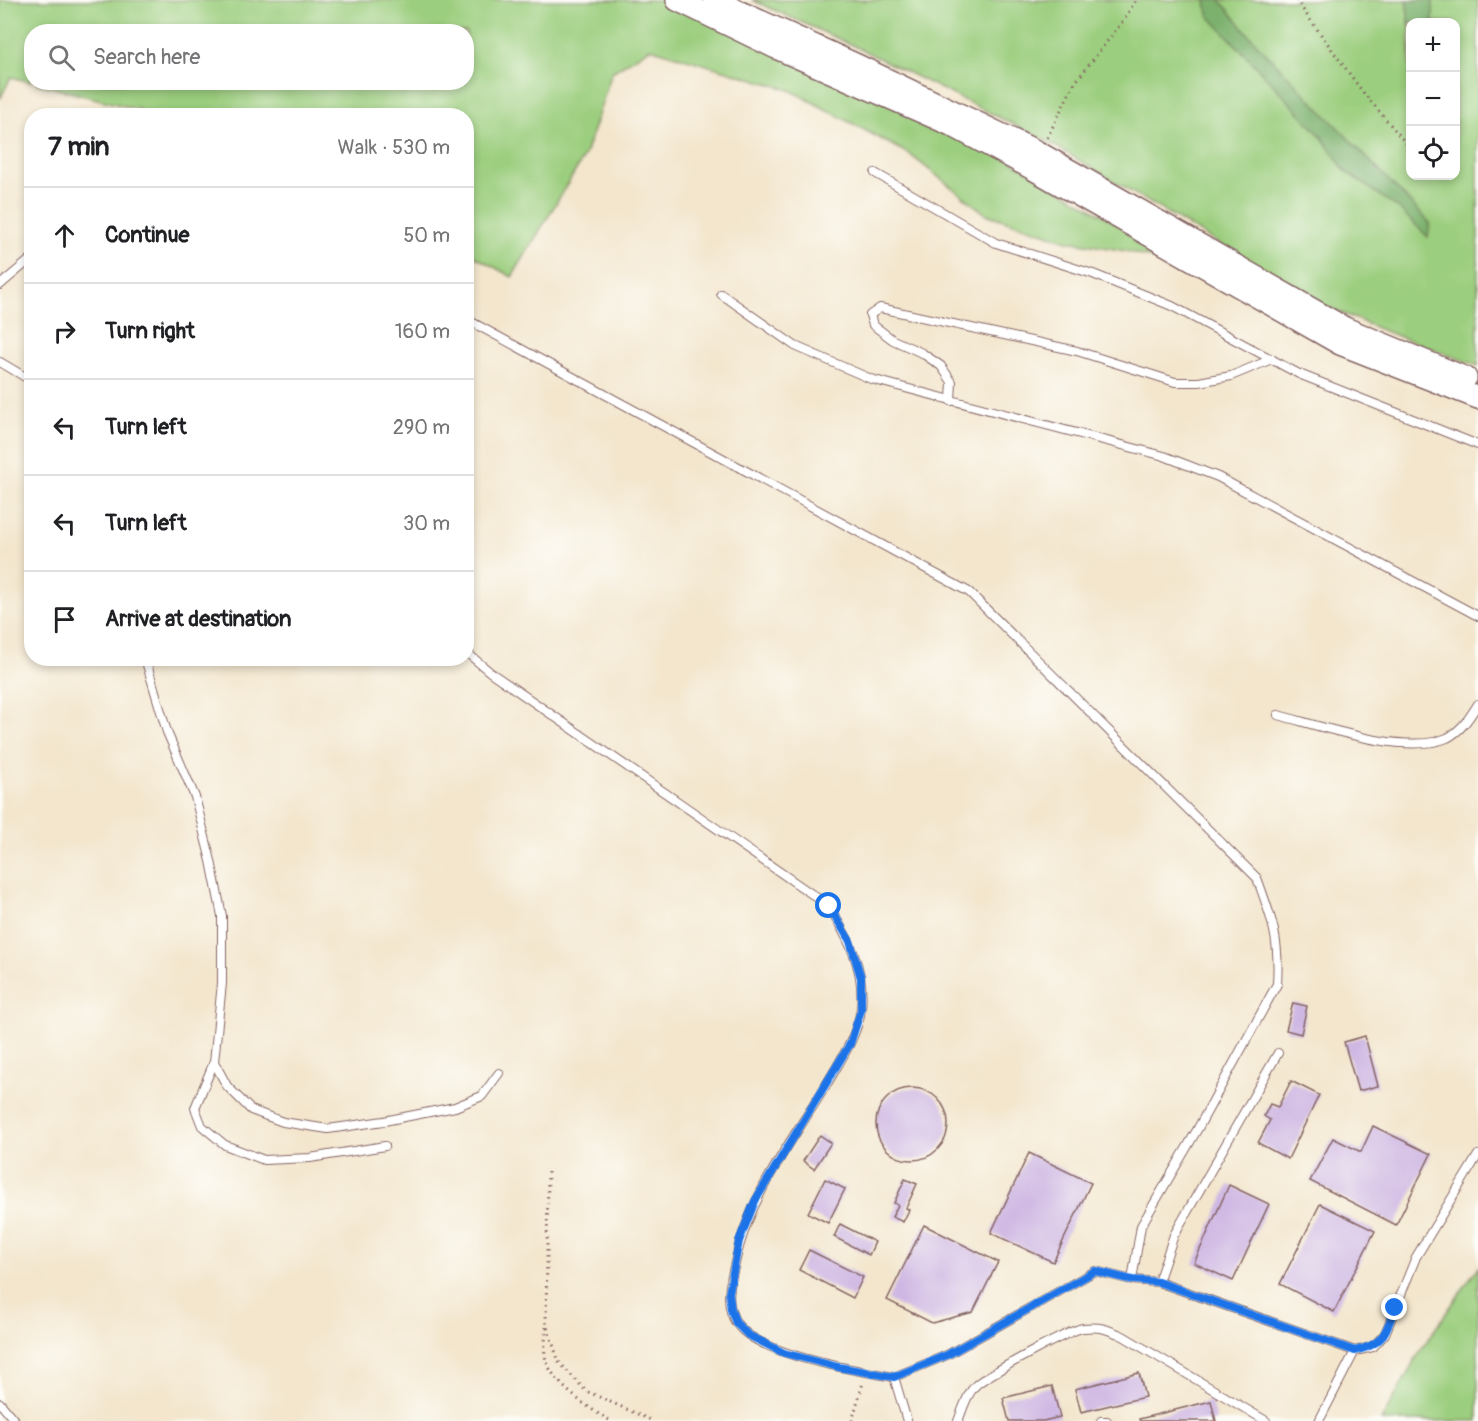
<!DOCTYPE html>
<html lang="en">
<head>
<meta charset="utf-8">
<style>
  :root { --surface:#fff; --page:#f6f6f6; --text:#202124; --muted:#757577; --line:#e0e0e0 }
  body { margin:0; font-family:Pangolin,sans-serif; background:var(--page); color:var(--text) }
  .controls { position:absolute; right:18px; top:18px; display:grid; overflow:hidden; border-radius:12px; box-shadow:0 3px 9px #0003 }
  .controls button { width:54px; height:54px; display:grid; place-items:center; padding:0; border:0; border-bottom:2px solid var(--line); background:var(--surface); color:var(--text); font:30px sans-serif }
  .stop { position:absolute; width:18px; height:18px; margin:-14px; border:4px solid #1a73e8; border-radius:50%; background:#fff }
  .stop.end { background:#1a73e8; border-color:#fff; box-shadow:0 2px 6px #0008 }
  .list { margin:0; padding:0; list-style:none }
  h2 { display:flex; justify-content:space-between; align-items:center; height:78px; margin:0; padding:0 24px; font-size:26px }
  h2 small { font-size:20px; font-weight:400; color:var(--muted) }
  .list li { display:grid; grid-template-columns:39px 1fr auto; gap:18px; align-items:center; box-sizing:border-box; height:96px; padding:0 24px; border-top:2px solid var(--line) }
  .list b { display:block; font-size:22px; white-space:nowrap }
  .list em { font-size:20px; font-style:normal; color:var(--muted) }
  .icon { flex:none; width:33px; height:33px; fill:none; stroke:currentColor; stroke-width:2; stroke-linecap:round; stroke-linejoin:round }
  .map { position:relative; flex:none; width:1478px; height:1421px; overflow:hidden }
  .search { position:absolute; background:var(--surface); box-shadow:0 3px 9px #0003; left:24px; top:24px; width:450px; height:66px; display:flex; align-items:center; gap:15px; box-sizing:border-box; padding:0 21px; border-radius:24px; color:var(--muted); font-size:22px }
  .panel { position:absolute; background:var(--surface); box-shadow:0 3px 9px #0003; left:24px; top:108px; width:450px; height:558px; border-radius:24px }
  .map>svg:first-child { display:block }
  .green { fill:#9bce7e; stroke:#727654; stroke-width:1.5; fill-rule:evenodd }
  .forest { fill:#7cb16d; stroke:#63684c; stroke-width:1.5 }
  .building { fill:#cfb7e3 }
  .lines { fill:none; stroke-linecap:round; stroke-linejoin:round }
  .service-casing { stroke:#856564; stroke-width:10 }
  .secondary-casing { stroke:#856564; stroke-width:24 }
  .path { stroke:#856564; stroke-width:3; stroke-dasharray:1.5 4.5; stroke-linecap:butt }
  .service { stroke:#fff; stroke-width:8 }
  .secondary { stroke:#fff; stroke-width:21 }
  .route { stroke:#1a73e8; stroke-width:8 }
</style>
</head>
<body>
<div class="map">
<svg width="1478" height="1421" viewBox="0 0 1478 1421">
  <rect width="100%" height="100%" fill="#fdfcf7"/>
  <filter id="ink" filterUnits="userSpaceOnUse"><feTurbulence type="fractalNoise" baseFrequency=".0167" numOctaves="2"/><feDisplacementMap in="SourceGraphic" scale="12" xChannelSelector="R" yChannelSelector="G"/><feConvolveMatrix kernelMatrix="1 2 1 2 8 2 1 2 1" color-interpolation-filters="sRGB"/></filter>
  <filter id="wash" filterUnits="userSpaceOnUse"><feTurbulence type="fractalNoise" baseFrequency=".008" numOctaves="4" result="noise"/><feDisplacementMap in="SourceGraphic" scale="24" xChannelSelector="R" yChannelSelector="G"/><feGaussianBlur stdDeviation="1.35" result="paint"/><feColorMatrix in="noise" values="0 0 0 0 0 0 0 0 0 0 0 0 0 0 0 0 0 1.4 0 .05"/><feComposite in="paint" operator="in"/></filter>
  <g filter="url(#wash)">
    <rect width="100%" height="100%" fill="#f3e6cd"/>
    <!-- green -->
    <g class="green">
      <path d="M0,0H670L951,125L1197,271L1126,251L1068,241L986,214L909,154L790,90L650,48L612,72L585,155L512,277L467,252L466,116L160,115L34,83L466,82V32H32L31,82L11,77L0,99Z"/>
      <path d="M752,0H1478V366L1379,329L1316,302L1045,140L852,45ZM1410,22H1456V176H1410Z"/>
      <path d="M1478,1267V1421H1381L1422,1348Z"/>
    </g>
    <!-- forest -->
    <g class="forest">
      <path d="M1206,0H1220L1256,43L1430,223L1428,237L1398,208L1345,171L1321,136L1208,15Z"/>
      <path d="M1406,0H1433V22H1410V29Z"/>
    </g>
    <g id="blocks">
      <!-- building -->
      <g class="building">
        <path d="M1293,1003L1307,1006L1301,1034L1286,1030Z"/>
        <path d="M1365,1036L1378,1086L1358,1091L1344,1042Z"/>
        <path d="M1291,1081L1319,1095L1288,1159L1258,1143L1270,1120L1264,1116L1270,1104L1278,1107Z"/>
        <circle cx="912" cy="1124" r="36"/>
        <path d="M1373,1126L1431,1154L1396,1225L1310,1181L1333,1138L1361,1152Z"/>
        <path d="M820,1135L831,1143L814,1169L803,1161Z"/>
        <path d="M1029,1153L1091,1183L1053,1262L991,1233Z"/>
        <path d="M825,1179L845,1189L828,1223L808,1213Z"/>
        <path d="M905,1179L917,1184L906,1208L909,1210L903,1222L892,1217L898,1205L894,1203Z"/>
        <path d="M1229,1185L1269,1204L1233,1281L1194,1263Z"/>
        <path d="M1320,1204L1375,1231L1334,1312L1280,1284Z"/>
        <path d="M840,1224L875,1242L869,1255L834,1237Z"/>
        <path d="M924,1225L998,1262L973,1312L932,1323L887,1300Z"/>
        <path d="M809,1250L863,1277L853,1298L799,1270Z"/>
        <path d="M1139,1373L1145,1397L1081,1412L1075,1389Z"/>
        <path d="M1052,1386L1060,1417L1043,1421H1009L1003,1398Z"/>
        <path d="M1211,1401L1216,1421H1140L1139,1419Z"/>
      </g>
    </g>
  </g>
  <g filter="url(#ink)">
    <use href="#blocks" fill-opacity="0" stroke="#856564" stroke-width="1.5"/>
    <g class="lines">
      <defs>
        <g id="service">
          <path d="M875,173L996,243L1093,274L1172,306L1299,374L1478,445"/>
          <path d="M0,285L32,258"/>
          <path d="M721,294L795,346L871,379L1164,456L1218,477L1478,616"/>
          <path d="M466,319L969,592L1257,878C1272,919 1280,939 1277,984L1197,1130L1141,1226L1132,1280"/>
          <path d="M0,362L32,381"/>
          <path d="M951,401L952,382L941,366L922,353L893,340L873,325L870,315L880,308L1077,351L1175,382H1199L1231,376L1272,359"/>
          <path d="M466,652L490,672L829,906C849,940 865,968 861,1008C859,1033 840,1061 828,1082C793,1140 749,1195 735,1263C730,1282 724,1306 737,1324C760,1356 856,1370 894,1377"/>
          <path d="M145,658L167,732L195,797L211,861L222,916V983L214,1062L227,1086L251,1110L283,1122L328,1129L384,1121L455,1107L482,1096L499,1073"/>
          <path d="M1278,715C1321,726 1405,756 1447,738C1461,731 1470,717 1478,704"/>
          <path d="M214,1062L195,1108L202,1126L225,1145L264,1160L310,1158L385,1146"/>
          <path d="M1158,1282L1174,1235L1278,1053"/>
          <path d="M0,1403L15,1421"/>
          <path d="M907,1421L894,1377L947,1355L1095,1271L1132,1280L1158,1282L1355,1351L1373,1347L1385,1334L1416,1257L1478,1155"/>
          <path d="M958,1421C963,1409 967,1393 977,1384C988,1375 1071,1329 1083,1328C1100,1326 1107,1329 1123,1336L1266,1421"/>
          <path d="M1101,1421H1107"/>
          <path d="M1319,1421L1355,1351"/>
        </g>
        <g id="secondary">
          <path d="M677,0L776,48L951,125L1031,168L1340,344L1478,398"/>
          <path d="M714,0L857,65L1036,151L1345,328L1466,378"/>
        </g>
      </defs>
      <!-- service casing -->
      <use href="#service" class="service-casing"/>
      <!-- secondary casing -->
      <use href="#secondary" class="secondary-casing"/>
      <!-- path -->
      <g class="path">
        <path d="M1296,0L1362,91L1410,148"/>
        <path d="M1047,138L1074,84L1123,21L1136,0"/>
        <path d="M1434,176H1435"/>
        <path d="M548,1172L546,1324L559,1362L586,1391L653,1421"/>
        <path d="M546,1327C546,1337 543,1351 546,1360C554,1385 589,1409 611,1421"/>
        <path d="M852,1421L863,1383"/>
      </g>
      <!-- service -->
      <use href="#service" class="service"/>
      <!-- secondary -->
      <use href="#secondary" class="secondary"/>
    </g>
  </g>
  <g class="lines" filter="url(#ink)">
    <!-- route -->
    <path class="route" d="M829,906L850,941L861,978V1010L850,1044L755,1201L739,1241L729,1293L731,1310L736,1323L748,1335L784,1353L838,1367L894,1377L947,1355L1095,1271L1132,1280L1158,1282L1355,1351C1384,1344 1385,1334 1395,1308"/>
  </g>
</svg>
<div class="controls">
<button>+</button>
<button>−</button>
<button><svg class="icon" aria-label="locate" viewBox="0 0 24 24"><circle cx="12" cy="12" r="6"/><path d="M12 2v4M12 18v4M2 12h4M18 12h4"/></svg></button>
</div>
<div class="stop" style="left:829px;top:906px"></div>
<div class="stop end" style="left:1395px;top:1308px"></div>
<div class="search"><svg class="icon" aria-label="search" viewBox="0 0 24 24"><circle cx="10" cy="10" r="6"/><path d="M15 15l6 6"/></svg>Search here</div>
<section class="panel">
<h2>7 min<small>Walk · 530 m</small></h2>
<ul class="list">
<li><svg class="icon" aria-label="ahead" viewBox="0 0 24 24"><path d="M12 20V5M6 11l6-6 6 6"/></svg><div><b>Continue</b></div><em>50 m</em></li>
<li><svg class="icon" aria-label="right" viewBox="0 0 24 24"><path d="M7 20v-9h11M14 6l5 5-5 5"/></svg><div><b>Turn right</b></div><em>160 m</em></li>
<li><svg class="icon" aria-label="left" viewBox="0 0 24 24"><path d="M17 20v-9H6M10 6l-5 5 5 5"/></svg><div><b>Turn left</b></div><em>290 m</em></li>
<li><svg class="icon" aria-label="left" viewBox="0 0 24 24"><path d="M17 20v-9H6M10 6l-5 5 5 5"/></svg><div><b>Turn left</b></div><em>30 m</em></li>
<li><svg class="icon" aria-label="arrive" viewBox="0 0 24 24"><path d="M6 21V4h12l-3 4 3 4H6"/></svg><div><b>Arrive at destination</b></div></li>
</ul>
</section>
</div>
</body>
</html>
